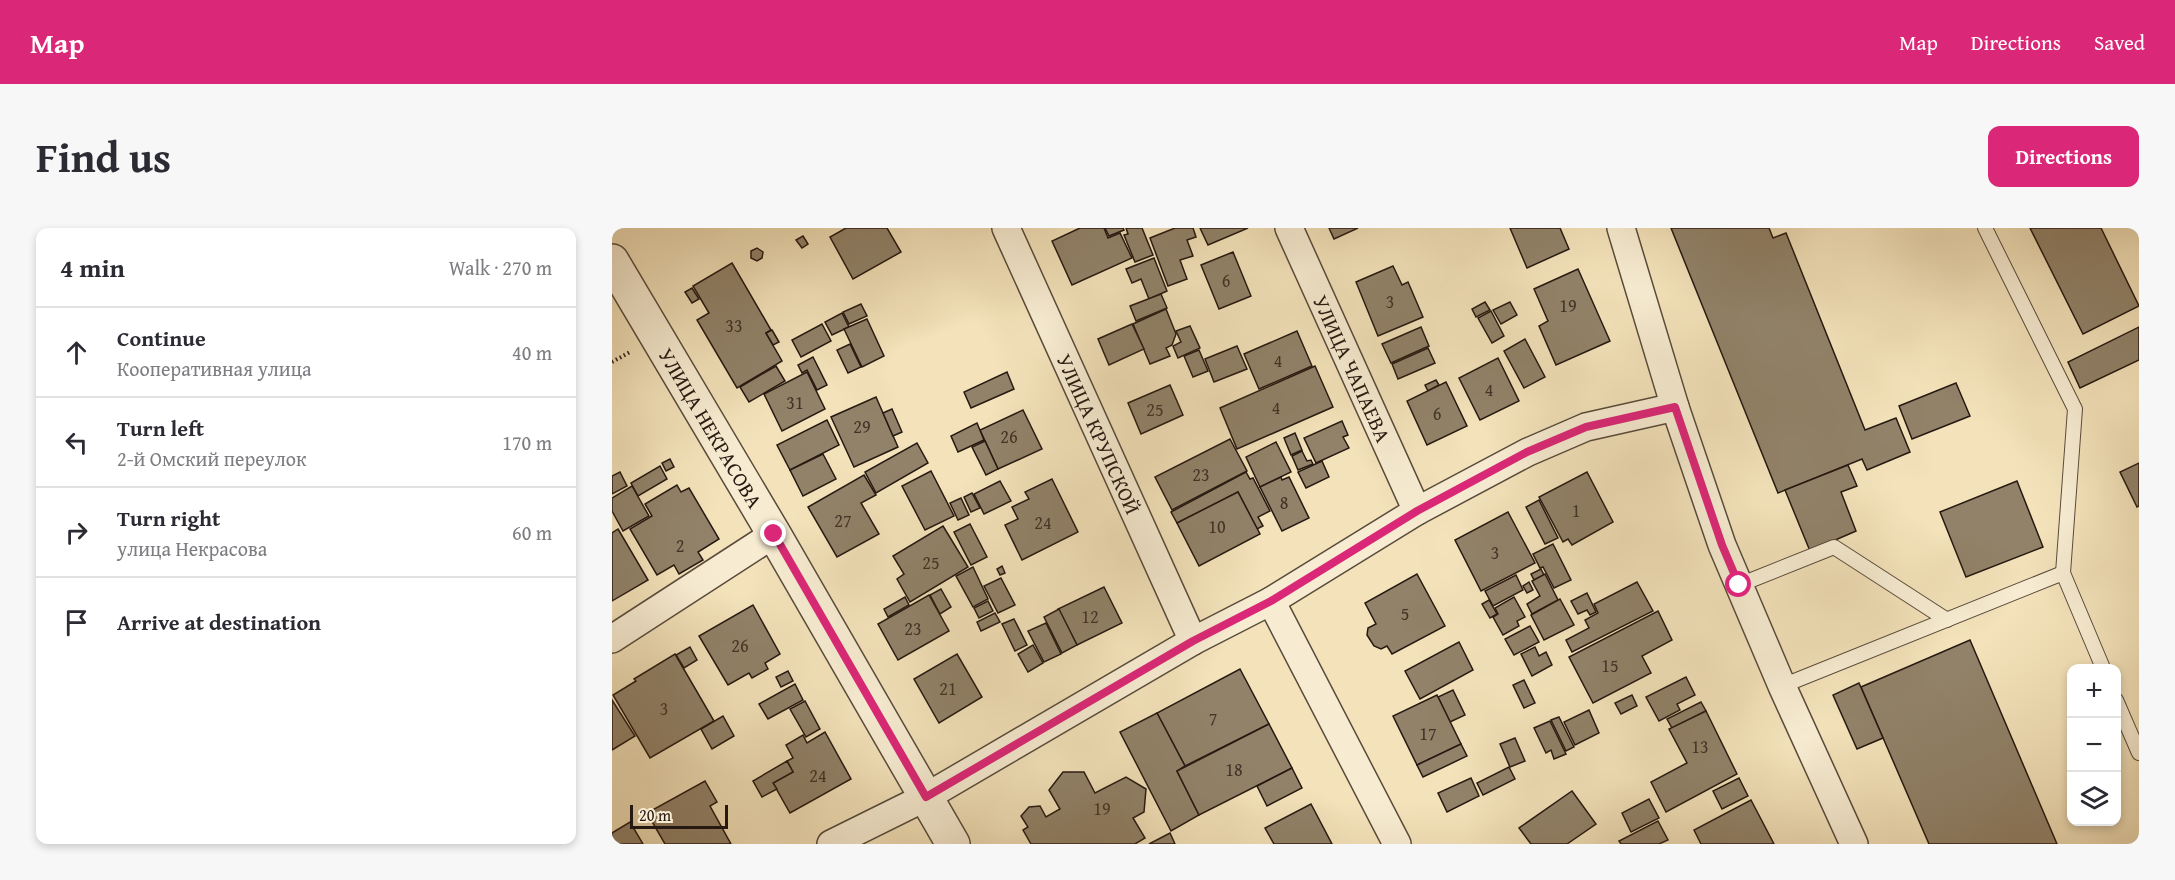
<!DOCTYPE html>
<html lang="en">
<head>
<meta charset="utf-8">
<style>
  :root { --surface:#fff; --page:#f7f7f7; --text:#2b2b33; --muted:#7c7c81; --line:#e1e1e2; --accent:#db2777 }
  body { margin:0; font-family:"Gentium Book Plus",serif; background:var(--page); color:var(--text) }
  .controls { position:absolute; right:18px; bottom:18px; display:grid; overflow:hidden; border-radius:12px; box-shadow:0 3px 9px #0003 }
  .controls button { width:54px; height:54px; display:grid; place-items:center; padding:0; border:0; border-bottom:2px solid var(--line); background:var(--surface); color:var(--text); font:30px sans-serif }
  .scale { position:absolute; left:18px; bottom:15px; width:98px; box-sizing:border-box; padding-left:6px; border:3px solid #261911; border-top:0; font-size:16px; line-height:21px; white-space:nowrap; color:#261911; -webkit-text-stroke:4px #f7ecd2; paint-order:stroke }
  .stop { position:absolute; width:18px; height:18px; margin:-14px; border:4px solid #db2777; border-radius:50%; background:#fff }
  .stop.end { background:#db2777; border-color:#fff; box-shadow:0 2px 6px #0008 }
  .list { margin:0; padding:0; list-style:none }
  h2 { display:flex; justify-content:space-between; align-items:center; height:78px; margin:0; padding:0 24px; font-size:26px }
  h2 small { font-size:20px; font-weight:400; color:var(--muted) }
  .list li { display:grid; grid-template-columns:39px 1fr auto; gap:18px; align-items:center; box-sizing:border-box; height:90px; padding:0 24px; border-top:2px solid var(--line) }
  .list b { display:block; font-size:22px; white-space:nowrap }
  .list p { margin:0; font-size:20px; white-space:nowrap; color:var(--muted) }
  .list em { font-size:20px; font-style:normal; color:var(--muted) }
  .icon { flex:none; width:33px; height:33px; fill:none; stroke:currentColor; stroke-width:2; stroke-linecap:round; stroke-linejoin:round }
  .map { position:relative; flex:none; width:1527px; height:616px; overflow:hidden; border-radius:12px }
  header { display:flex; align-items:center; gap:36px; box-sizing:border-box; height:84px; padding:0 30px; background:var(--accent); color:#fff }
  header strong { font-size:28px }
  nav { display:flex; gap:33px; margin-inline-start:auto; font-size:21px }
  .intro { display:flex; align-items:center; justify-content:space-between; box-sizing:border-box; height:144px; padding:0 36px }
  h1 { margin:0; font-size:42px }
  .button { padding:15px 27px; border-radius:12px; background:var(--accent); color:#fff; font-size:21px; font-weight:700 }
  main { display:flex; gap:36px; padding:0 36px }
  aside { flex:1; background:var(--surface); border-radius:12px; box-shadow:0 3px 9px #0003 }
  .map>svg:first-child { display:block }
  .building { fill:#918269; stroke:#261911; stroke-width:1.5 }
  .lines { fill:none; stroke-linecap:round; stroke-linejoin:round }
  .service-casing { stroke:#594b3b; stroke-width:16 }
  .minor-casing { stroke:#594b3b; stroke-width:30 }
  .tertiary-casing { stroke:#594b3b; stroke-width:36 }
  .path { stroke:#261911; stroke-width:4; stroke-dasharray:1.5 3; stroke-linecap:butt }
  .service { stroke:#f7ecd2; stroke-width:14 }
  .minor { stroke:#f7ecd2; stroke-width:27 }
  .tertiary { stroke:#f7ecd2; stroke-width:33 }
  .route { stroke:#db2777; stroke-width:8 }
  .labels { text-anchor:middle; dominant-baseline:central; stroke-width:4.5; stroke-linejoin:round; paint-order:stroke }
  .number-label { font-size:18px; fill:#413327 }
  .street-label { font-size:21px; fill:#261911; stroke:#f7ecd2 }
</style>
</head>
<body>
<header>
<strong>Map</strong>
<nav><a>Map</a><a>Directions</a><a>Saved</a></nav>
</header>
<div class="intro"><h1>Find us</h1><a class="button">Directions</a></div>
<main>
<aside>
<h2>4 min<small>Walk · 270 m</small></h2>
<ul class="list">
<li><svg class="icon" aria-label="ahead" viewBox="0 0 24 24"><path d="M12 20V5M6 11l6-6 6 6"/></svg><div><b>Continue</b><p>Кооперативная улица</p></div><em>40 m</em></li>
<li><svg class="icon" aria-label="left" viewBox="0 0 24 24"><path d="M17 20v-9H6M10 6l-5 5 5 5"/></svg><div><b>Turn left</b><p>2-й Омский переулок</p></div><em>170 m</em></li>
<li><svg class="icon" aria-label="right" viewBox="0 0 24 24"><path d="M7 20v-9h11M14 6l5 5-5 5"/></svg><div><b>Turn right</b><p>улица Некрасова</p></div><em>60 m</em></li>
<li><svg class="icon" aria-label="arrive" viewBox="0 0 24 24"><path d="M6 21V4h12l-3 4 3 4H6"/></svg><div><b>Arrive at destination</b></div></li>
</ul>
</aside>
<div class="map">
<svg width="1527" height="616" viewBox="0 0 1527 616">
  <rect width="100%" height="100%" fill="#f3e2ba"/>
  <filter id="stains"><feTurbulence type="fractalNoise" baseFrequency=".00333" numOctaves="4"/><feColorMatrix values="0 0 0 0 .2 0 0 0 0 .09 0 0 0 0 .02 0 0 0 .5 -.17"/></filter>
  <radialGradient id="worn" r=".72"><stop offset=".6" stop-color="#630" stop-opacity="0"/><stop offset="1" stop-color="#630" stop-opacity=".3"/></radialGradient>
  <!-- building -->
  <g class="building">
    <path d="M234,0H275L289,24L241,51L218,9Z"/>
    <path d="M468,0H492L496,10L508,5L520,30L460,57L440,13Z"/>
    <path d="M493,0H511L512,2L497,8Z"/>
    <path d="M514,0H530L541,27L523,34L512,7L516,6Z"/>
    <path d="M563,0H581L584,9L575,12L581,28L568,32L575,51L556,58L538,10Z"/>
    <path d="M588,0H636L596,17Z"/>
    <path d="M717,0H746L722,11Z"/>
    <path d="M898,0H948L957,21L915,40Z"/>
    <path d="M1059,0H1157L1161,10L1174,5L1253,202L1284,190L1298,224L1255,242L1250,231L1166,265Z"/>
    <path d="M1418,0H1489L1527,78L1471,106Z"/>
    <path d="M191,8L196,16L190,20L184,12Z"/>
    <path d="M145,20L151,24L150,30L145,33L139,30V23Z"/>
    <path d="M621,24L639,68L607,81L589,37Z"/>
    <path d="M542,30L555,63L537,71L529,51L520,55L514,41Z"/>
    <path d="M120,35L159,102L154,105L170,133L125,160L85,92L97,85L81,58Z"/>
    <path d="M781,38L790,57L796,54L811,89L766,108L744,54Z"/>
    <path d="M966,41L998,113L944,137L927,98L936,93L922,61Z"/>
    <path d="M80,60L87,71L80,75L73,64Z"/>
    <path d="M549,66L555,80L524,93L518,78Z"/>
    <path d="M873,74L878,82L864,89L860,81Z"/>
    <path d="M898,74L905,87L889,96L881,82Z"/>
    <path d="M249,76L255,88L237,96L231,84Z"/>
    <path d="M554,81L564,106L560,117L554,120L558,128L538,136L521,96Z"/>
    <path d="M879,83L892,108L880,115L866,90Z"/>
    <path d="M230,85L237,99L220,107L213,94Z"/>
    <path d="M255,91L272,128L250,139L232,101Z"/>
    <path d="M210,96L219,113L189,129L180,112Z"/>
    <path d="M520,96L532,121L497,137L486,111Z"/>
    <path d="M578,98L588,120L566,130L561,118L569,114L564,103Z"/>
    <path d="M809,99L817,118L779,135L770,116Z"/>
    <path d="M1527,99V132L1468,160L1456,134Z"/>
    <path d="M160,102L167,114L161,117L154,105Z"/>
    <path d="M685,103L700,138L647,161L632,126Z"/>
    <path d="M913,111L933,149L912,160L892,123Z"/>
    <path d="M238,116L249,139L236,145L225,122Z"/>
    <path d="M625,118L635,141L602,154L593,131Z"/>
    <path d="M816,120L823,135L786,151L780,136Z"/>
    <path d="M587,122L596,143L581,149L572,128Z"/>
    <path d="M201,129L215,157L205,162L195,142L190,145L186,137Z"/>
    <path d="M886,130L907,173L868,192L847,150Z"/>
    <path d="M164,138L173,153L137,174L128,159Z"/>
    <path d="M703,138L721,179L625,221L608,180Z"/>
    <path d="M195,144L213,181L170,203L152,166Z"/>
    <path d="M395,144L402,161L359,180L352,164Z"/>
    <path d="M824,152L827,157L816,163L813,157Z"/>
    <path d="M834,154L855,198L815,217L795,173Z"/>
    <path d="M1344,155L1358,188L1300,211L1287,178Z"/>
    <path d="M558,157L571,187L529,206L516,175Z"/>
    <path d="M264,169L286,219L242,239L219,189Z"/>
    <path d="M280,181L290,204L281,208L271,185Z"/>
    <path d="M411,182L430,221L386,241L368,202Z"/>
    <path d="M215,192L227,217L178,242L165,217Z"/>
    <path d="M730,193L736,207L731,209L737,220L704,235L692,210Z"/>
    <path d="M365,195L372,212L346,224L339,208Z"/>
    <path d="M683,205L690,222L679,227L672,210Z"/>
    <path d="M618,211L635,243L560,282L543,249Z"/>
    <path d="M373,213L386,241L374,247L360,219Z"/>
    <path d="M664,214L679,244L648,259L634,229Z"/>
    <path d="M305,215L316,235L264,265L253,244Z"/>
    <path d="M690,223L695,233L699,232L701,236L686,242L680,228Z"/>
    <path d="M211,226L224,251L191,268L178,242Z"/>
    <path d="M58,231L62,239L54,243L50,235Z"/>
    <path d="M710,233L717,249L694,260L686,244Z"/>
    <path d="M1527,235V278L1525,279L1508,244Z"/>
    <path d="M1236,237L1245,258L1229,264L1244,303L1198,323L1173,262Z"/>
    <path d="M48,238L55,251L26,268L19,255Z"/>
    <path d="M319,243L342,288L313,302L290,258Z"/>
    <path d="M8,244L15,258L0,266V248Z"/>
    <path d="M634,244L638,251L641,250L658,283L646,289L651,298L645,301L626,264L565,295L559,284Z"/>
    <path d="M975,244L1001,294L960,317L956,311L951,314L927,269Z"/>
    <path d="M252,247L264,267L249,275L267,306L225,329L196,279Z"/>
    <path d="M669,249L670,252L677,249L697,290L670,303L648,259Z"/>
    <path d="M440,251L466,304L410,332L393,297L406,291L400,279L417,271L413,264Z"/>
    <path d="M388,253L399,273L372,286L362,266Z"/>
    <path d="M1405,253L1431,319L1354,349L1328,284Z"/>
    <path d="M65,257L69,264L77,260L107,311L86,324L91,332L67,346L62,337L45,347L18,301L40,288L33,276Z"/>
    <path d="M20,258L37,288L11,303L0,283V270Z"/>
    <path d="M626,264L648,306L587,338L565,295Z"/>
    <path d="M360,265L368,280L359,284L352,269Z"/>
    <path d="M349,270L357,287L346,292L338,275Z"/>
    <path d="M927,272L946,310L933,316L914,279Z"/>
    <path d="M896,284L923,335L869,363L843,312Z"/>
    <path d="M358,296L375,329L359,337L342,304Z"/>
    <path d="M331,298L356,339L298,374L285,351L292,346L281,328Z"/>
    <path d="M6,301L36,352L0,373V305Z"/>
    <path d="M941,316L959,352L942,360L931,339L928,340L921,326Z"/>
    <path d="M390,338L393,345L388,347L385,341Z"/>
    <path d="M361,339L376,371L361,379L344,348Z"/>
    <path d="M929,341L932,347L922,352L919,346Z"/>
    <path d="M805,346L833,398L780,426L775,418L769,421L762,418L755,407L756,400L764,396L753,375Z"/>
    <path d="M933,346L946,372L920,386L915,376L928,368L920,353Z"/>
    <path d="M904,347L911,362L881,378L873,363Z"/>
    <path d="M389,350L403,377L386,385L372,358Z"/>
    <path d="M917,354L921,362L915,365L911,358Z"/>
    <path d="M1025,354L1041,383L960,424L954,412L977,400L973,392L986,385L982,376Z"/>
    <path d="M492,359L510,395L465,417L446,381Z"/>
    <path d="M329,361L339,379L328,386L318,367Z"/>
    <path d="M975,365L984,384L978,387L975,382L966,386L959,373Z"/>
    <path d="M317,367L337,403L286,432L266,396Z"/>
    <path d="M293,369L297,377L276,389L272,381Z"/>
    <path d="M902,369L913,389L905,393L907,398L891,407L881,389L886,386L883,380Z"/>
    <path d="M948,371L962,397L932,412L919,387Z"/>
    <path d="M877,372L885,386L878,390L870,376Z"/>
    <path d="M376,373L381,383L367,390L362,380Z"/>
    <path d="M141,377L168,426L153,435L156,441L140,450L137,445L116,457L87,408Z"/>
    <path d="M447,381L465,417L450,425L432,389Z"/>
    <path d="M1046,383L1060,412L1030,428L1039,445L981,475L957,429Z"/>
    <path d="M383,385L388,394L369,403L365,394Z"/>
    <path d="M402,391L415,417L403,423L390,396Z"/>
    <path d="M434,395L449,426L432,434L416,403Z"/>
    <path d="M918,398L927,414L902,427L893,411Z"/>
    <path d="M1358,412L1445,616H1317L1249,459Z"/>
    <path d="M847,414L861,442L808,471L793,443Z"/>
    <path d="M421,417L431,435L416,444L406,426Z"/>
    <path d="M78,419L85,432L72,440L64,427Z"/>
    <path d="M923,419L927,428L934,424L940,437L920,448L909,426Z"/>
    <path d="M63,426L102,493L38,530L1,467L24,453L22,451Z"/>
    <path d="M345,426L370,469L327,495L302,451Z"/>
    <path d="M628,441L657,496L573,538L545,485Z"/>
    <path d="M176,443L181,453L169,459L164,449Z"/>
    <path d="M1074,449L1083,467L1065,476L1068,482L1047,493L1034,469Z"/>
    <path d="M912,452L923,475L912,480L901,457Z"/>
    <path d="M1247,455L1271,510L1245,521L1221,467Z"/>
    <path d="M183,456L191,472L156,491L147,476Z"/>
    <path d="M841,462L853,487L838,494L826,469Z"/>
    <path d="M825,467L849,516L805,537L781,488Z"/>
    <path d="M1020,467L1025,478L1009,486L1003,475Z"/>
    <path d="M0,472L23,508L0,522Z"/>
    <path d="M193,473L208,501L194,509L178,481Z"/>
    <path d="M1089,474L1094,483L1060,500L1055,491Z"/>
    <path d="M977,482L987,505L963,517L952,494Z"/>
    <path d="M1094,483L1125,546L1054,584L1039,554L1075,535L1057,501Z"/>
    <path d="M545,485L573,538L565,543L587,587L559,603L508,504Z"/>
    <path d="M111,488L122,508L100,521L89,501Z"/>
    <path d="M947,489L962,519L954,523L939,492Z"/>
    <path d="M938,493L954,526L942,531L939,522L934,525L922,500Z"/>
    <path d="M657,496L680,540L587,587L565,543Z"/>
    <path d="M213,504L239,551L178,585L161,555L181,544L175,533L181,530L174,517L191,507L195,515Z"/>
    <path d="M903,510L913,533L898,539L888,516Z"/>
    <path d="M849,516L855,528L811,549L805,537Z"/>
    <path d="M175,533L181,544L161,555L165,561L150,569L141,553Z"/>
    <path d="M897,539L903,551L871,567L865,555Z"/>
    <path d="M680,540L690,560L655,578L645,558Z"/>
    <path d="M451,544H472L483,565L514,549L534,561L532,584L521,590L533,610L523,616H419L411,602L416,599L409,588L417,579L428,578L434,589L448,581L437,562Z"/>
    <path d="M859,550L867,568L835,584L826,565Z"/>
    <path d="M1127,550L1136,568L1110,581L1101,563Z"/>
    <path d="M93,553L105,574L98,578L119,616H53L35,585Z"/>
    <path d="M960,563L984,596L955,616H919L907,600Z"/>
    <path d="M1037,571L1047,590L1019,604L1010,585Z"/>
    <path d="M1139,572L1162,616H1089L1082,602Z"/>
    <path d="M699,576L720,616H662L653,600Z"/>
    <path d="M1046,593L1056,612L1047,616H1009L1007,613Z"/>
    <path d="M18,594L31,616H0V605Z"/>
    <path d="M558,605L563,616H537Z"/>
  </g>
  <g class="lines">
    <defs>
      <g id="service">
        <path d="M1373,0L1463,181L1451,345"/>
        <path d="M1127,357L1222,319L1335,392"/>
        <path d="M1170,458L1451,345L1491,440"/>
        <path d="M1504,472L1527,525"/>
      </g>
      <g id="minor">
        <path id="s1" d="M394,0L581,413"/>
        <path id="s2" d="M677,0L805,283"/>
        <path d="M1009,0L1063,179L1110,317L1170,458L1242,616"/>
        <path d="M659,373L785,616"/>
        <path d="M0,411L162,306"/>
        <path d="M219,616L314,569L581,413L659,373L805,283L916,224L974,199L1063,179"/>
      </g>
      <g id="tertiary">
        <path id="s3" d="M0,33L162,306L341,616"/>
      </g>
    </defs>
    <!-- service casing -->
    <use href="#service" class="service-casing"/>
    <!-- minor casing -->
    <use href="#minor" class="minor-casing"/>
    <!-- tertiary casing -->
    <use href="#tertiary" class="tertiary-casing"/>
    <!-- path -->
    <path class="path" d="M0,134L18,124"/>
    <!-- service -->
    <use href="#service" class="service"/>
    <!-- minor -->
    <use href="#minor" class="minor"/>
    <!-- tertiary -->
    <use href="#tertiary" class="tertiary"/>
  </g>
  <g class="lines">
    <!-- route -->
    <path class="route" d="M162,306L314,569L581,413L659,373L805,283L915,224L974,199L1063,179L1110,317L1127,357"/>
  </g>
  <g class="labels">
    <!-- number labels -->
    <g class="number-label">
      <text x="614" y="52">6</text>
      <text x="778" y="73">3</text>
      <text x="956" y="77">19</text>
      <text x="122" y="97">33</text>
      <text x="666" y="132">4</text>
      <text x="877" y="161">4</text>
      <text x="183" y="174">31</text>
      <text x="664" y="179">4</text>
      <text x="543" y="181">25</text>
      <text x="825" y="185">6</text>
      <text x="250" y="198">29</text>
      <text x="397" y="208">26</text>
      <text x="589" y="246">23</text>
      <text x="672" y="274">8</text>
      <text x="964" y="282">1</text>
      <text x="231" y="292">27</text>
      <text x="431" y="294">24</text>
      <text x="605" y="298">10</text>
      <text x="68" y="317">2</text>
      <text x="883" y="324">3</text>
      <text x="319" y="334">25</text>
      <text x="793" y="385">5</text>
      <text x="478" y="388">12</text>
      <text x="301" y="400">23</text>
      <text x="128" y="417">26</text>
      <text x="998" y="437">15</text>
      <text x="336" y="460">21</text>
      <text x="52" y="480">3</text>
      <text x="601" y="490">7</text>
      <text x="816" y="505">17</text>
      <text x="1088" y="518">13</text>
      <text x="622" y="541">18</text>
      <text x="206" y="547">24</text>
      <text x="490" y="580">19</text>
    </g>
    <!-- street labels -->
    <g class="street-label">
      <text stroke="none"><textPath href="#s2" startOffset="154">УЛИЦА ЧАПАЕВА</textPath></text>
      <text stroke="none"><textPath href="#s3" startOffset="194">УЛИЦА НЕКРАСОВА</textPath></text>
      <text stroke="none"><textPath href="#s1" startOffset="226">УЛИЦА КРУПСКОЙ</textPath></text>
    </g>
  </g>
  <rect width="100%" height="100%" filter="url(#stains)"/>
  <rect width="100%" height="100%" fill="url(#worn)"/>
</svg>
<div class="controls">
<button>+</button>
<button>−</button>
<button><svg class="icon" aria-label="layers" viewBox="0 0 24 24"><path d="M12 4l9 5-9 5-9-5zM3 14l9 5 9-5"/></svg></button>
</div>
<div class="scale">20 m</div>
<div class="stop" style="left:1127px;top:357px"></div>
<div class="stop end" style="left:162px;top:306px"></div>
</div>
</main>
</body>
</html>
